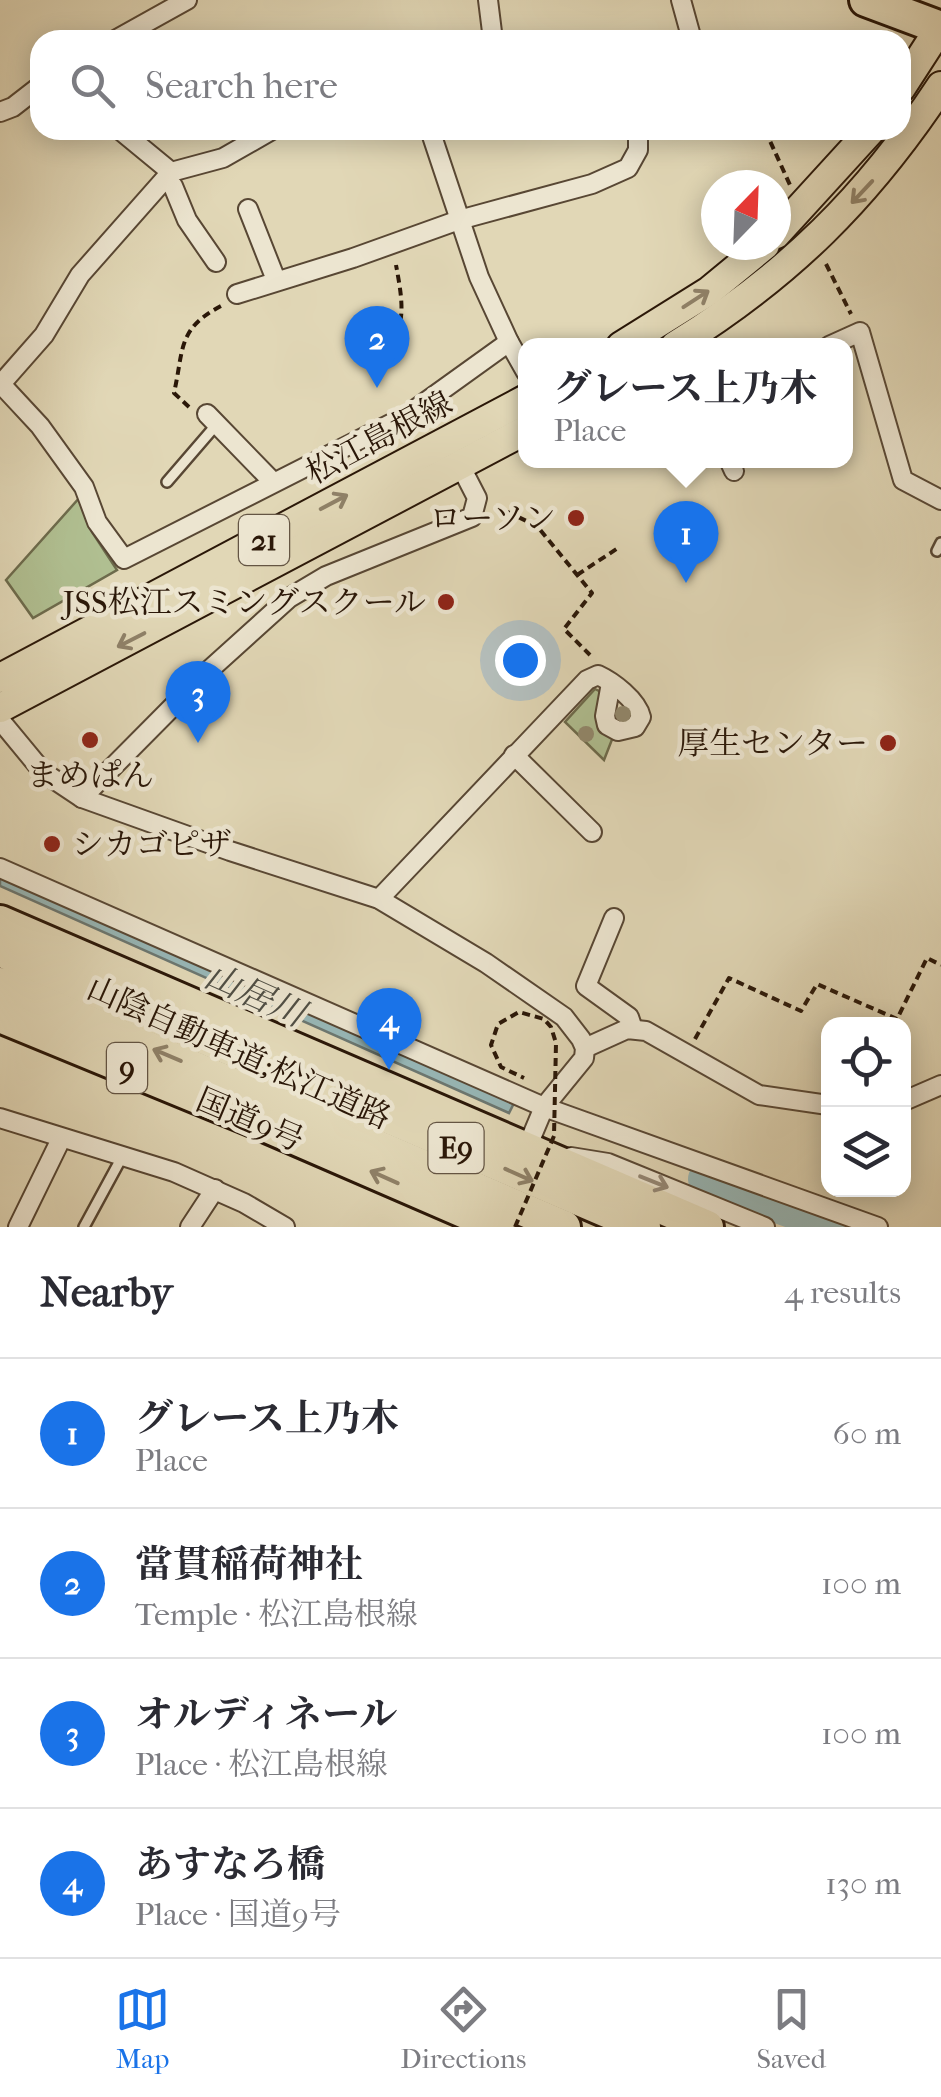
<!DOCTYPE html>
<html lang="en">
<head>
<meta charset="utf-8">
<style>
  :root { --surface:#fff; --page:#f7f7f7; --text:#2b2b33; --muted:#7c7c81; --line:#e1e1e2; --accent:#1a73e8 }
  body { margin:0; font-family:"IM FELL French Canon","Noto Serif JP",serif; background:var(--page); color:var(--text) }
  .controls { position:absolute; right:30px; bottom:30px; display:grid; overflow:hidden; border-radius:20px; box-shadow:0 5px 25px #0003 }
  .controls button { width:90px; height:90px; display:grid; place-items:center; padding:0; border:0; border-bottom:2px solid var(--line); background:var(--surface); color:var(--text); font:50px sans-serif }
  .compass { position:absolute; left:701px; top:170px; width:90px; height:90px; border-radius:50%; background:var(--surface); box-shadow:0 5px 25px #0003; rotate:23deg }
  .you { position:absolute; left:520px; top:660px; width:35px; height:35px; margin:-25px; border:8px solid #fff; border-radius:50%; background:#1a73e8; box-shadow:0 0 0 15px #1a73e833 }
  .badge { display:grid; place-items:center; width:65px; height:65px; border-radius:50%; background:var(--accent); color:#fff; font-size:32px; font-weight:700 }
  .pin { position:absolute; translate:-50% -82px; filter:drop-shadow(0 2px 5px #0008) }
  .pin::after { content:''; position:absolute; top:52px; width:35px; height:30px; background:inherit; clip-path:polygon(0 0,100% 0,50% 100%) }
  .popup { position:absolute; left:518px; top:338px; width:335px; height:130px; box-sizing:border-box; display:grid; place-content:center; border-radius:20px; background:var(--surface); filter:drop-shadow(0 2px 8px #0005); font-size:32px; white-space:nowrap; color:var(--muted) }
  .popup b { font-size:38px; color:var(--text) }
  .popup::after { content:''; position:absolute; left:50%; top:100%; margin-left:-20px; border:20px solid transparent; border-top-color:var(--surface) }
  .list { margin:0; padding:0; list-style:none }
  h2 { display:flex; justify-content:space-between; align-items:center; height:130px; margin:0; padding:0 40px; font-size:42px }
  h2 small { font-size:32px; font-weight:400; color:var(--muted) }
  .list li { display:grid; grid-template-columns:65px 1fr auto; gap:30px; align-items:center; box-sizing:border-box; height:150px; padding:0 40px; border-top:2px solid var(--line) }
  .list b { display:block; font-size:38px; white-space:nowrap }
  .list p { margin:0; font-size:32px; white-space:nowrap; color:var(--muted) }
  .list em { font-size:32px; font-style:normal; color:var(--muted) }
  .icon { flex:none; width:55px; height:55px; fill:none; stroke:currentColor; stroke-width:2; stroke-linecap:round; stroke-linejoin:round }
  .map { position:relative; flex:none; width:941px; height:1227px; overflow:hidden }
  .search { position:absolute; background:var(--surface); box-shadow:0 5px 25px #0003; left:30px; right:30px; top:30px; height:110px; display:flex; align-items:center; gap:25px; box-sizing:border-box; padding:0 35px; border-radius:30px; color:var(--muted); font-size:38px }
  .sheet { height:730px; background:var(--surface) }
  nav { display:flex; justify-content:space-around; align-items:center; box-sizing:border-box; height:140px; border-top:2px solid var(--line); background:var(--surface); font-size:28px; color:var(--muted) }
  nav a { display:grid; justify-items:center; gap:5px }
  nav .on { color:var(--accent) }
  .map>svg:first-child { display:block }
  .green { fill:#b0bf91; stroke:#6d6b4c; stroke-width:2.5 }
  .water { fill:#97b7b7; stroke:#6b7771; stroke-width:2.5 }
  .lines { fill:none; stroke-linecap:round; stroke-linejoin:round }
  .river { stroke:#97b7b7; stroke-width:38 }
  .lane-casing { stroke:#584734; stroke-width:14 }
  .street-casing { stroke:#584734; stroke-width:22 }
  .primary-casing { stroke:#2a1708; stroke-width:32 }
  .highway-casing { stroke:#2a1708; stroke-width:38 }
  .path { stroke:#2a1708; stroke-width:4; stroke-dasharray:8 5; stroke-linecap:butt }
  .lane { stroke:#ece5d0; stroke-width:9 }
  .street { stroke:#ece5d0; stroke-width:18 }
  .primary { stroke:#e1d7b6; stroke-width:28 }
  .highway { stroke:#e1d7b6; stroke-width:32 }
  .path-bridge { stroke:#2a1708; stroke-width:4; stroke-dasharray:8 5; stroke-linecap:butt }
  .tree { fill:#92896d }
  .oneway { stroke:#8f8168 }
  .oneway2 { stroke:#958876 }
  .poi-dot { fill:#8f2418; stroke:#ece5d0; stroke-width:4 }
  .labels { text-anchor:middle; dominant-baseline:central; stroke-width:9; stroke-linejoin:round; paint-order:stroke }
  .shield { fill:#ece5d0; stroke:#645544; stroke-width:2.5 }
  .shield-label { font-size:30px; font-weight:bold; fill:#2a1708 }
  .street-label { font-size:32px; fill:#2a1708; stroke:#ece5d0 }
  .poi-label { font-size:32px; fill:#2a1708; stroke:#ece5d0; text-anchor:end }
  .water-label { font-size:35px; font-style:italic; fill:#504f45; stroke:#ece5d0 }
</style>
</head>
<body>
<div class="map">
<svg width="941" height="1227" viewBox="0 0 941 1227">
  <rect width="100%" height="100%" fill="#e1d7b6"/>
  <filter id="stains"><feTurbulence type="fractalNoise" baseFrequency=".002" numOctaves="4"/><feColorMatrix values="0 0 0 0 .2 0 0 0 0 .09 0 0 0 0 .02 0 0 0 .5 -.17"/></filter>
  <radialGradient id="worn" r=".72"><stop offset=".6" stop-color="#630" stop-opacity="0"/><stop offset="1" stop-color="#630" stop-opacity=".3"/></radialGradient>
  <!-- green -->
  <g class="green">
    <path d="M81,496L92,532L117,570L33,618L6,580Z"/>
    <path d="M595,689L601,692L613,737L604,760L565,722Z"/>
  </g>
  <!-- water -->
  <path class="water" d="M0,872L515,1101L509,1113L0,886Z"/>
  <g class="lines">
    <!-- river -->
    <path class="river" d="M707,1179L842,1227"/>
    <defs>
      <g id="lane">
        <path d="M167,482L217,424"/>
        <path d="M937,551L941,543"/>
        <path d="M84,1227L122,1157"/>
      </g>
      <g id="street">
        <path d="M488,0L493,40"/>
        <path d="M681,0L692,40"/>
        <path d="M115,40L187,0"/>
        <path d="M0,112L13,107L40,86"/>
        <path d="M120,130L171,172"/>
        <path d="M430,130L479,277L509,342"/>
        <path d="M165,180L173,186L187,220L216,262"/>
        <path d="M248,209L276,280"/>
        <path d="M237,294L353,258L459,220L592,184L628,168L638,150V130"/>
        <path d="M829,346L860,332L903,480L941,500"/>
        <path d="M1,384L40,426L84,487L97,522L124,559L406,416L509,342L526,372"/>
        <path d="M0,385L44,335L80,275L171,172L223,158L272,130"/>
        <path d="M207,414L273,482"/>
        <path d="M729,460L734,471"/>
        <path d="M0,720L43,772L82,798L230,851L379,899L486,963L564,1017L581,1039L585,1048L584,1058L544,1107L878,1227"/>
        <path d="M514,755L592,832"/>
        <path d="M82,798L206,673L289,598L326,576L472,517L477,498L460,465"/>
        <path d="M0,868L544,1107L526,1150H530"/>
        <path d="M379,899L587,680L598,675C613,682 637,700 641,717L635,727L618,731L607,725L605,716L611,683"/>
        <path d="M614,918L586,986L629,1017L633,1029"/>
        <path d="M585,1048L627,1029L646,1031L759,1095L828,1105"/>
        <path d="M904,1101L941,1085"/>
        <path d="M0,1118L174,1172L244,1203L285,1227"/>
        <path d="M571,1157L608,1163L765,1227"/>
        <path d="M18,1227L61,1139"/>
        <path d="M190,1227L215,1189"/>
      </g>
      <g id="primary">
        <path d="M901,88L941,26"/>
        <path d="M776,234L871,130"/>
        <path d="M621,346L709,291L765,245"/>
        <path d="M675,346C789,275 867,198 941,86"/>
        <path d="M0,678L526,399"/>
        <path d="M0,708L526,430"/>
      </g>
      <g id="highway">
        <path d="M866,0L941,28"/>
        <path d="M0,922L707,1227"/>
        <path d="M0,950L644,1227"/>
        <path d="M0,984L564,1227"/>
        <path d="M0,1016L253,1120L500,1227"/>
      </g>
    </defs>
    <!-- lane casing -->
    <use href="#lane" class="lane-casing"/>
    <!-- street casing -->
    <use href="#street" class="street-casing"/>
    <!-- primary casing -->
    <use href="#primary" class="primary-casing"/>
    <!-- highway casing -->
    <use href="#highway" class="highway-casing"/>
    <!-- path -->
    <g class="path">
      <path d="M765,130L790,185"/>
      <path d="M826,264L851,314"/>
      <path d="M380,369C405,326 405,313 396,265"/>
      <path d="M189,407L174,393C184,349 177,329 221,306"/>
      <path d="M495,506L537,526L592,593L564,629L590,655"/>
      <path d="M577,575L618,548"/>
      <path d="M695,1039L729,978L801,1011L817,984L897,1019L927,958L941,965"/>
    </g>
    <!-- lane -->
    <use href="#lane" class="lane"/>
    <!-- street -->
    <use href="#street" class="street"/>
    <!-- primary -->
    <use href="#primary" class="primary"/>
    <!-- highway -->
    <use href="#highway" class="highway"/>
    <!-- path-bridge -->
    <path class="path-bridge" d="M515,1227L554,1136L556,1043L551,1027L544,1019L519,1012L498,1024L491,1045L501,1067L524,1078"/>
  </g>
  <!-- trees -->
  <g class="tree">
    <circle cx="623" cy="714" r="8"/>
    <circle cx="586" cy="734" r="8"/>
  </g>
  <!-- one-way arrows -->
  <defs><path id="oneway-shaft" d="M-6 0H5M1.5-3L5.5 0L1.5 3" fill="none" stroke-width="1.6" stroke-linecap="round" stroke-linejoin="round" transform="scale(2.5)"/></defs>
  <g class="oneway">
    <use href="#oneway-shaft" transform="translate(862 192) rotate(133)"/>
    <use href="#oneway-shaft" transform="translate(696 299) rotate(-33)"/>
    <use href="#oneway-shaft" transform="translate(334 502) rotate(-28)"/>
    <use href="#oneway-shaft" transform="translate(131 640) rotate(153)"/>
    <use href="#oneway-shaft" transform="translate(167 1055) rotate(-157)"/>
    <use href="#oneway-shaft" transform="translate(519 1175) rotate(24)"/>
    <use href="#oneway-shaft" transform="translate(384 1177) rotate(-156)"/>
  </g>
  <use class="oneway2" href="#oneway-shaft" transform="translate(654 1182) rotate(22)"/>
  <!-- markers -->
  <g class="poi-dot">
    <circle cx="576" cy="518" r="10"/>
    <circle cx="446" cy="602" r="10"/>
    <circle cx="90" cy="740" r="10"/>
    <circle cx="888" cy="743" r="10"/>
    <circle cx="52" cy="844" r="10"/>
  </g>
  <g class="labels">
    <!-- shield labels -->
    <g class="shield">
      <rect x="239" y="515" width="50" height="50" rx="8"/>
      <rect x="107" y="1043" width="40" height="50" rx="8"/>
      <rect x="428.5" y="1123" width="55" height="50" rx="8"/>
    </g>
    <g class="shield-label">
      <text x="264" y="540">21</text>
      <text x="127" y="1068">9</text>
      <text x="456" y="1148">E9</text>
    </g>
    <!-- street labels -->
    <g class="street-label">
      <text transform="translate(379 438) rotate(-28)">松江島根線</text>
      <text transform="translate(239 1053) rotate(24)">山陰自動車道;松江道路</text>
      <text transform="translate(250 1120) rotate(23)">国道9号</text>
    </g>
    <!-- poi labels -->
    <g class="poi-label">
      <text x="556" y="518">ローソン</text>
      <text x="426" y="602">JSS松江スミングスクール</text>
      <text x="868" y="743">厚生センター</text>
      <text x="90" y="775" text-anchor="middle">まめぱん</text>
      <text x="72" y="844" text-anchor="start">シカゴピザ</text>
    </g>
    <!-- water labels -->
    <g class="water-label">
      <text transform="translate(255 995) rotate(24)">山居川</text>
    </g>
  </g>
  <rect width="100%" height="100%" filter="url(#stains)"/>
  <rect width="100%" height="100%" fill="url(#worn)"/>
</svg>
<div class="controls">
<button><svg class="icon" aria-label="locate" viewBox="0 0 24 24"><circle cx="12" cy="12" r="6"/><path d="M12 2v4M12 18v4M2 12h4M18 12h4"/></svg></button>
<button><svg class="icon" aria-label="layers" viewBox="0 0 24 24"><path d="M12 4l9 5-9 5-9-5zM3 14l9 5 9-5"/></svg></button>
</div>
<svg class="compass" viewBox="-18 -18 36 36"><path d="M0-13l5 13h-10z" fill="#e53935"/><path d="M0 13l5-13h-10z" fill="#7c7c81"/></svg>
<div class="you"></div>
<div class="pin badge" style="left:686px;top:583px">1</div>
<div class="popup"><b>グレース上乃木</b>Place</div>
<div class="pin badge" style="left:377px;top:388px">2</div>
<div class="pin badge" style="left:198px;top:743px">3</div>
<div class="pin badge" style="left:389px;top:1070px">4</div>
<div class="search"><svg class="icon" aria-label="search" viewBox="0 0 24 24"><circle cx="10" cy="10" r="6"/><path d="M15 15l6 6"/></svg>Search here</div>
</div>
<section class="sheet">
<h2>Nearby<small>4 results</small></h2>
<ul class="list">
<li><span class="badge">1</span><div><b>グレース上乃木</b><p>Place</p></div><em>60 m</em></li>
<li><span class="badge">2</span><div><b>當貫稲荷神社</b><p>Temple · 松江島根線</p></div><em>100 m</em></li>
<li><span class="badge">3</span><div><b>オルディネール</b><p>Place · 松江島根線</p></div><em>100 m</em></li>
<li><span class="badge">4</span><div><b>あすなろ橋</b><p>Place · 国道9号</p></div><em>130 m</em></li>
</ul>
</section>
<nav>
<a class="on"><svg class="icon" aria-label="map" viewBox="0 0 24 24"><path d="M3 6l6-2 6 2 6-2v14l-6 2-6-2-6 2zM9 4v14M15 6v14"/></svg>Map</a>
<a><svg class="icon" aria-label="directions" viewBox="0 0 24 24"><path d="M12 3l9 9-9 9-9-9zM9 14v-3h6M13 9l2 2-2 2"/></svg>Directions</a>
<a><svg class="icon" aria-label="saved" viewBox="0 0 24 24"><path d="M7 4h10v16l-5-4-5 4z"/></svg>Saved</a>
</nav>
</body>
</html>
